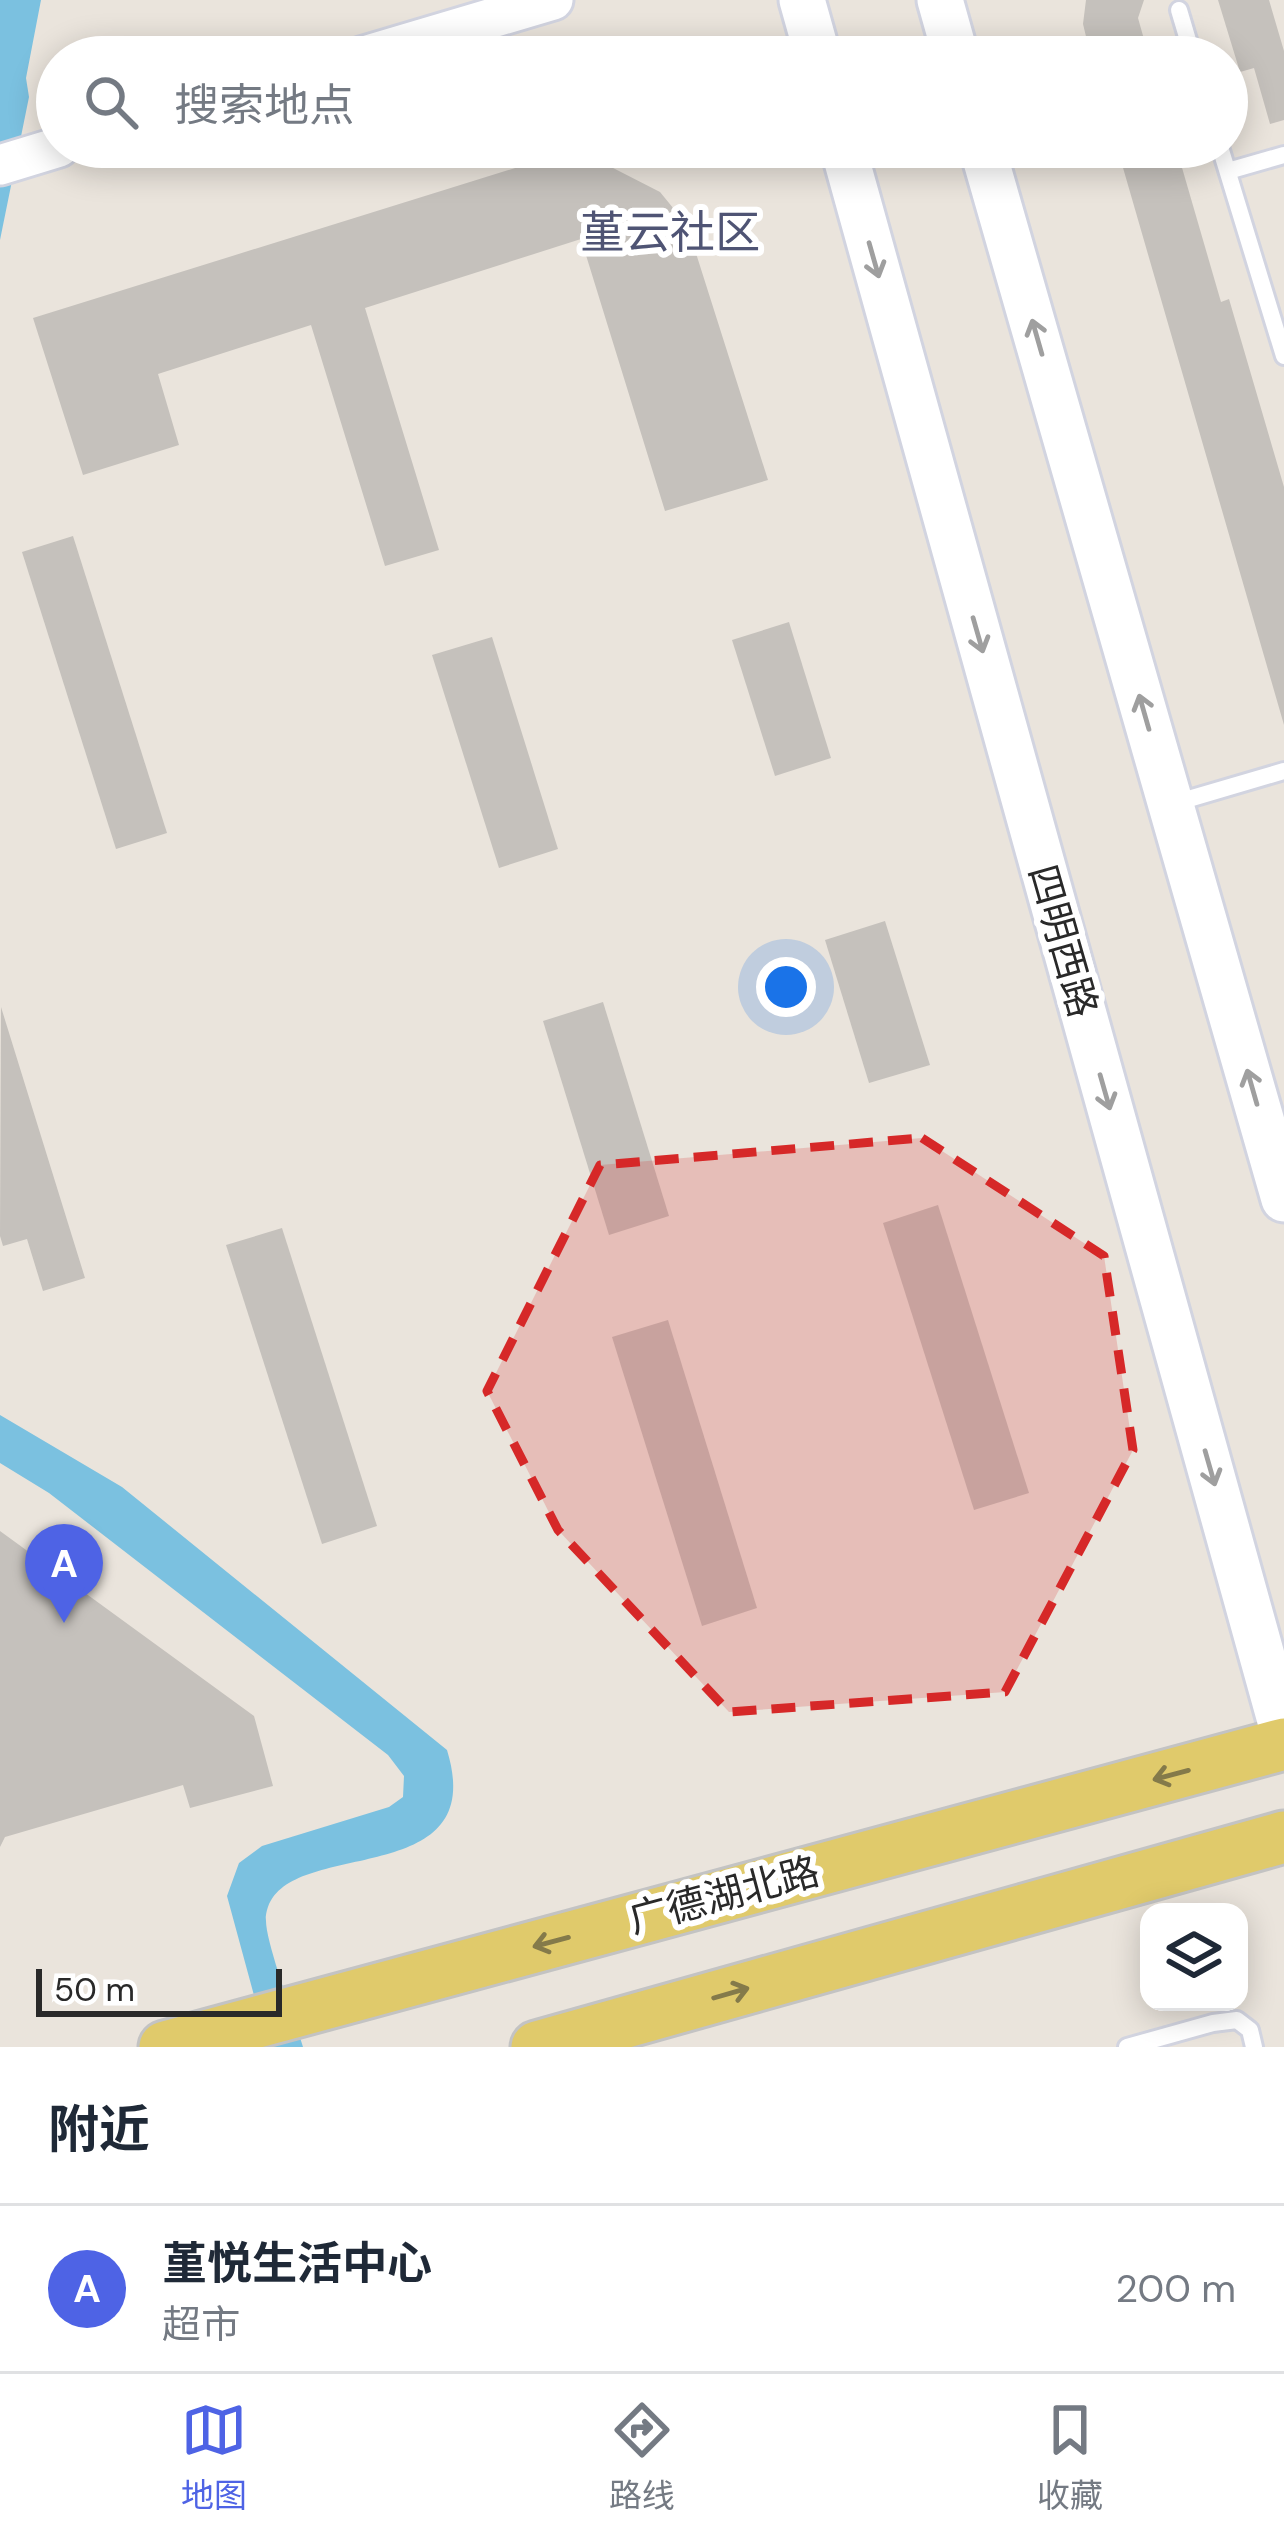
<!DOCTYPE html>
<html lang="zh">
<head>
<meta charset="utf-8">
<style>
  :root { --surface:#fff; --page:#f6f6f7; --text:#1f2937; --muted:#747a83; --line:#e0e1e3; --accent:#4e63e5 }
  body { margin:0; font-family:"DM Sans","Noto Sans SC",sans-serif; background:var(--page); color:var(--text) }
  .controls { position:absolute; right:36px; bottom:36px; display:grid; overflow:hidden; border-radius:24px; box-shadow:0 6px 30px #0003 }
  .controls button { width:108px; height:108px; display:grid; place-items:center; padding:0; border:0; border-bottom:3px solid var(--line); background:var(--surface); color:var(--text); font:60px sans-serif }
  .scale { position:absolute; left:36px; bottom:30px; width:246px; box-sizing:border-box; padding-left:12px; border:6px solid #292929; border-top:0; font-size:33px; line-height:42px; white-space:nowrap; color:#292929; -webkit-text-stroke:9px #fff; paint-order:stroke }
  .you { position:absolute; left:786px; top:987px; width:42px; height:42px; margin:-30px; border:9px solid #fff; border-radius:50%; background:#1a73e8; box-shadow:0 0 0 18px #1a73e833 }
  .badge { display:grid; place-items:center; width:78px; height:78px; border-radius:50%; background:var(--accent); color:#fff; font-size:39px; font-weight:700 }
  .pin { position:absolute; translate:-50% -99px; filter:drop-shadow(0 3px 6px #0008) }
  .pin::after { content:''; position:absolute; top:63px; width:42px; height:36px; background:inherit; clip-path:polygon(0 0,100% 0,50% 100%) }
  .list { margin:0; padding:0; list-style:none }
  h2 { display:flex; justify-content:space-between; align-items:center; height:156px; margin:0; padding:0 48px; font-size:51px }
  h2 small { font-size:39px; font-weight:400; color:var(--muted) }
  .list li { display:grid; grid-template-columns:78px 1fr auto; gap:36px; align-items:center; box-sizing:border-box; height:168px; padding:0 48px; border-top:3px solid var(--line) }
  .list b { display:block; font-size:45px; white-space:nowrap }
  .list p { margin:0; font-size:39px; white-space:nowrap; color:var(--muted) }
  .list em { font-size:39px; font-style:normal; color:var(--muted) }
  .icon { flex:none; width:66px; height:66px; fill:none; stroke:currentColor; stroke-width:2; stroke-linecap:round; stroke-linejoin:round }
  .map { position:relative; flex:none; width:1284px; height:2047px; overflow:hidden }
  .search { position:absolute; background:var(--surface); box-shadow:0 6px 30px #0003; left:36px; right:36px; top:36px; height:132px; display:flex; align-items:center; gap:30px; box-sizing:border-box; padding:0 42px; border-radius:66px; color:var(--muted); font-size:45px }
  .sheet { height:324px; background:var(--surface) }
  nav { display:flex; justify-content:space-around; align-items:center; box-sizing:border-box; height:168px; border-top:3px solid var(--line); background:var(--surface); font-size:33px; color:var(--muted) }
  nav a { display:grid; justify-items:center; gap:6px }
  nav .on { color:var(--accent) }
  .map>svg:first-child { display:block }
  .water { fill:#7bc1e0 }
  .building { fill:#c5c1bc }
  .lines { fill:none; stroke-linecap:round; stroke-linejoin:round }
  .service-casing { stroke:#d2d4e0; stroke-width:22 }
  .tertiary-casing { stroke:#d2d4e0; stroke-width:45 }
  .secondary-casing { stroke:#d2d4e0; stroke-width:51 }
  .primary-casing { stroke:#c3c3c3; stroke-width:57 }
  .service { stroke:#fff; stroke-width:16 }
  .tertiary { stroke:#fff; stroke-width:39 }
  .secondary { stroke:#fff; stroke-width:45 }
  .primary { stroke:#e0ca6b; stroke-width:51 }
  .oneway { stroke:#9f9f9f }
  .oneway2 { stroke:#847a4a }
  .marked { fill:#d62828; fill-opacity:0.2; stroke:#d62828; stroke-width:9; stroke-dasharray:24 15; stroke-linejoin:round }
  .labels { text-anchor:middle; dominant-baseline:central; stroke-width:12; stroke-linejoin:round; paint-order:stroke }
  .street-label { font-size:39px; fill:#292929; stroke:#fff }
  .quarter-label { font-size:45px; fill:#4f5474; stroke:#fff }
</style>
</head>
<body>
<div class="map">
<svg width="1284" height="2047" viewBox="0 0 1284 2047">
  <rect width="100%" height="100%" fill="#eae4dc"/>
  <!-- water -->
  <g class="water">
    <path d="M0,0H41L26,78L29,97L0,240Z"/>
    <path d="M0,1415L122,1487L447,1750C493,1900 268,1830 266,1921C266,1943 295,2020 303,2047H268L227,1896L239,1863L262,1846L389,1807L403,1797L404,1776L388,1755L49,1493L0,1463Z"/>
  </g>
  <!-- building -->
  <g class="building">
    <path d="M1086,0H1144L1138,18L1149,57H1091L1083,24Z"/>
    <path d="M1218,0H1269L1284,51V120L1270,124L1254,68L1240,72Z"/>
    <path d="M1117,147H1176L1221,302L1229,299L1284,487V725Z"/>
    <path d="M576,149L660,192L687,225L768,480L665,511L581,239L365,308L439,550L385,566L311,325L158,374L179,445L83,475L33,318Z"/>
    <path d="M73,536L167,833L116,849L22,552Z"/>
    <path d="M789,622L831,758L775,776L732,640Z"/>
    <path d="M492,637L558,849L499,868L432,655Z"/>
    <path d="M885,921L930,1065L869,1083L825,940Z"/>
    <path d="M603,1002L669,1216L609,1235L543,1021Z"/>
    <path d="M1,1007L85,1278L43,1291L27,1239L3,1246L0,1236Z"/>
    <path d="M938,1205L1029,1493L974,1510L883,1223Z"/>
    <path d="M282,1228L377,1526L322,1544L226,1245Z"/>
    <path d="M668,1320L757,1608L702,1626L612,1337Z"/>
    <path d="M0,1531L254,1716L273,1786L190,1808L183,1785L5,1837L0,1847Z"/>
  </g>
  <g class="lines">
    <defs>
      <g id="service">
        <path d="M1179,10L1193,57"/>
        <path d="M1220,147L1284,356"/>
        <path d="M1228,171L1284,155"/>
        <path d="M1175,803L1284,771"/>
        <path d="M1127,2047L1213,2023L1237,2020L1250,2030L1254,2047"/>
      </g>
      <g id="tertiary">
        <path d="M361,57L553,0"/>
        <path d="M0,165L59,147"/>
      </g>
      <g id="secondary">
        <path d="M802,0L818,57"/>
        <path d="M940,0L956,57"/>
        <path d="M843,147L1284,1735"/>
        <path d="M982,147L1284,1199"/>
      </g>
      <g id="primary">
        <path d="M165,2047L1284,1744"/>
        <path d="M537,2047L1284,1837"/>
      </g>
    </defs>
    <!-- service casing -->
    <use href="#service" class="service-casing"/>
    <!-- tertiary casing -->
    <use href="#tertiary" class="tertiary-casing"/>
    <!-- secondary casing -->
    <use href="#secondary" class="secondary-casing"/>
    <!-- primary casing -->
    <use href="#primary" class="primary-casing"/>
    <!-- service -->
    <use href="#service" class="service"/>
    <!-- tertiary -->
    <use href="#tertiary" class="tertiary"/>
    <!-- secondary -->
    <use href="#secondary" class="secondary"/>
    <!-- primary -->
    <use href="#primary" class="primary"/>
  </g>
  <!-- one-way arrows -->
  <defs><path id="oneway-shaft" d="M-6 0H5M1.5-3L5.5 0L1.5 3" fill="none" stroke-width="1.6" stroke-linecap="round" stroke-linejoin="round" transform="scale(3)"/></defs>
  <g class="oneway">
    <use href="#oneway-shaft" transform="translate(874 260) rotate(74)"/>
    <use href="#oneway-shaft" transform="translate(1037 337) rotate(-106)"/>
    <use href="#oneway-shaft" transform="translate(978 635) rotate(74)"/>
    <use href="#oneway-shaft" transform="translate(1144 712) rotate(-106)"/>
    <use href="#oneway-shaft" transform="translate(1252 1087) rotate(-106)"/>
    <use href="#oneway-shaft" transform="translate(1105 1092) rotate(74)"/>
    <use href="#oneway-shaft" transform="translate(1210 1468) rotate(74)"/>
  </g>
  <g class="oneway2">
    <use href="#oneway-shaft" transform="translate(1171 1775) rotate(165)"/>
    <use href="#oneway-shaft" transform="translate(551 1942) rotate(165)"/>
    <use href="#oneway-shaft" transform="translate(731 1993) rotate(-16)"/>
  </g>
  <!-- marked area -->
  <path class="marked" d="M922,1138L1104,1256L1133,1450L1005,1692L729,1712L558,1530L487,1391L600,1165Z"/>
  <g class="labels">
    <!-- street labels -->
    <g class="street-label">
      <text transform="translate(1063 941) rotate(74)">四明西路</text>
      <text transform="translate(724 1895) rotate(-15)">广德湖北路</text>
    </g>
    <!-- quarter labels -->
    <g class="quarter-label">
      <text x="670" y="232">堇云社区</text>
    </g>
  </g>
</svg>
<div class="controls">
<button><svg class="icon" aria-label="layers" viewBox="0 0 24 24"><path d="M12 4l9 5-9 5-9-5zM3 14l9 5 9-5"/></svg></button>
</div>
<div class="scale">50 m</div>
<div class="you"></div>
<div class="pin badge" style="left:64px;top:1623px">A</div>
<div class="search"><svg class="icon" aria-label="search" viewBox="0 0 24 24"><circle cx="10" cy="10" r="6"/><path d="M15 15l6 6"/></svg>搜索地点</div>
</div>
<section class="sheet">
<h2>附近<small></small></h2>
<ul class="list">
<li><span class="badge">A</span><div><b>堇悦生活中心</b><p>超市</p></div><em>200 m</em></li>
</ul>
</section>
<nav>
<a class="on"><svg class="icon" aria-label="map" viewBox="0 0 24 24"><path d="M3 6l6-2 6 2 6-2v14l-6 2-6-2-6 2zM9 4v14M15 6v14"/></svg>地图</a>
<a><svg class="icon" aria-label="directions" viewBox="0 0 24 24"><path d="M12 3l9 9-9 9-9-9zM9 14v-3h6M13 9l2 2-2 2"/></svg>路线</a>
<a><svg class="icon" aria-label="saved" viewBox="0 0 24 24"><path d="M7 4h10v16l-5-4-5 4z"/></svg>收藏</a>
</nav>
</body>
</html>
